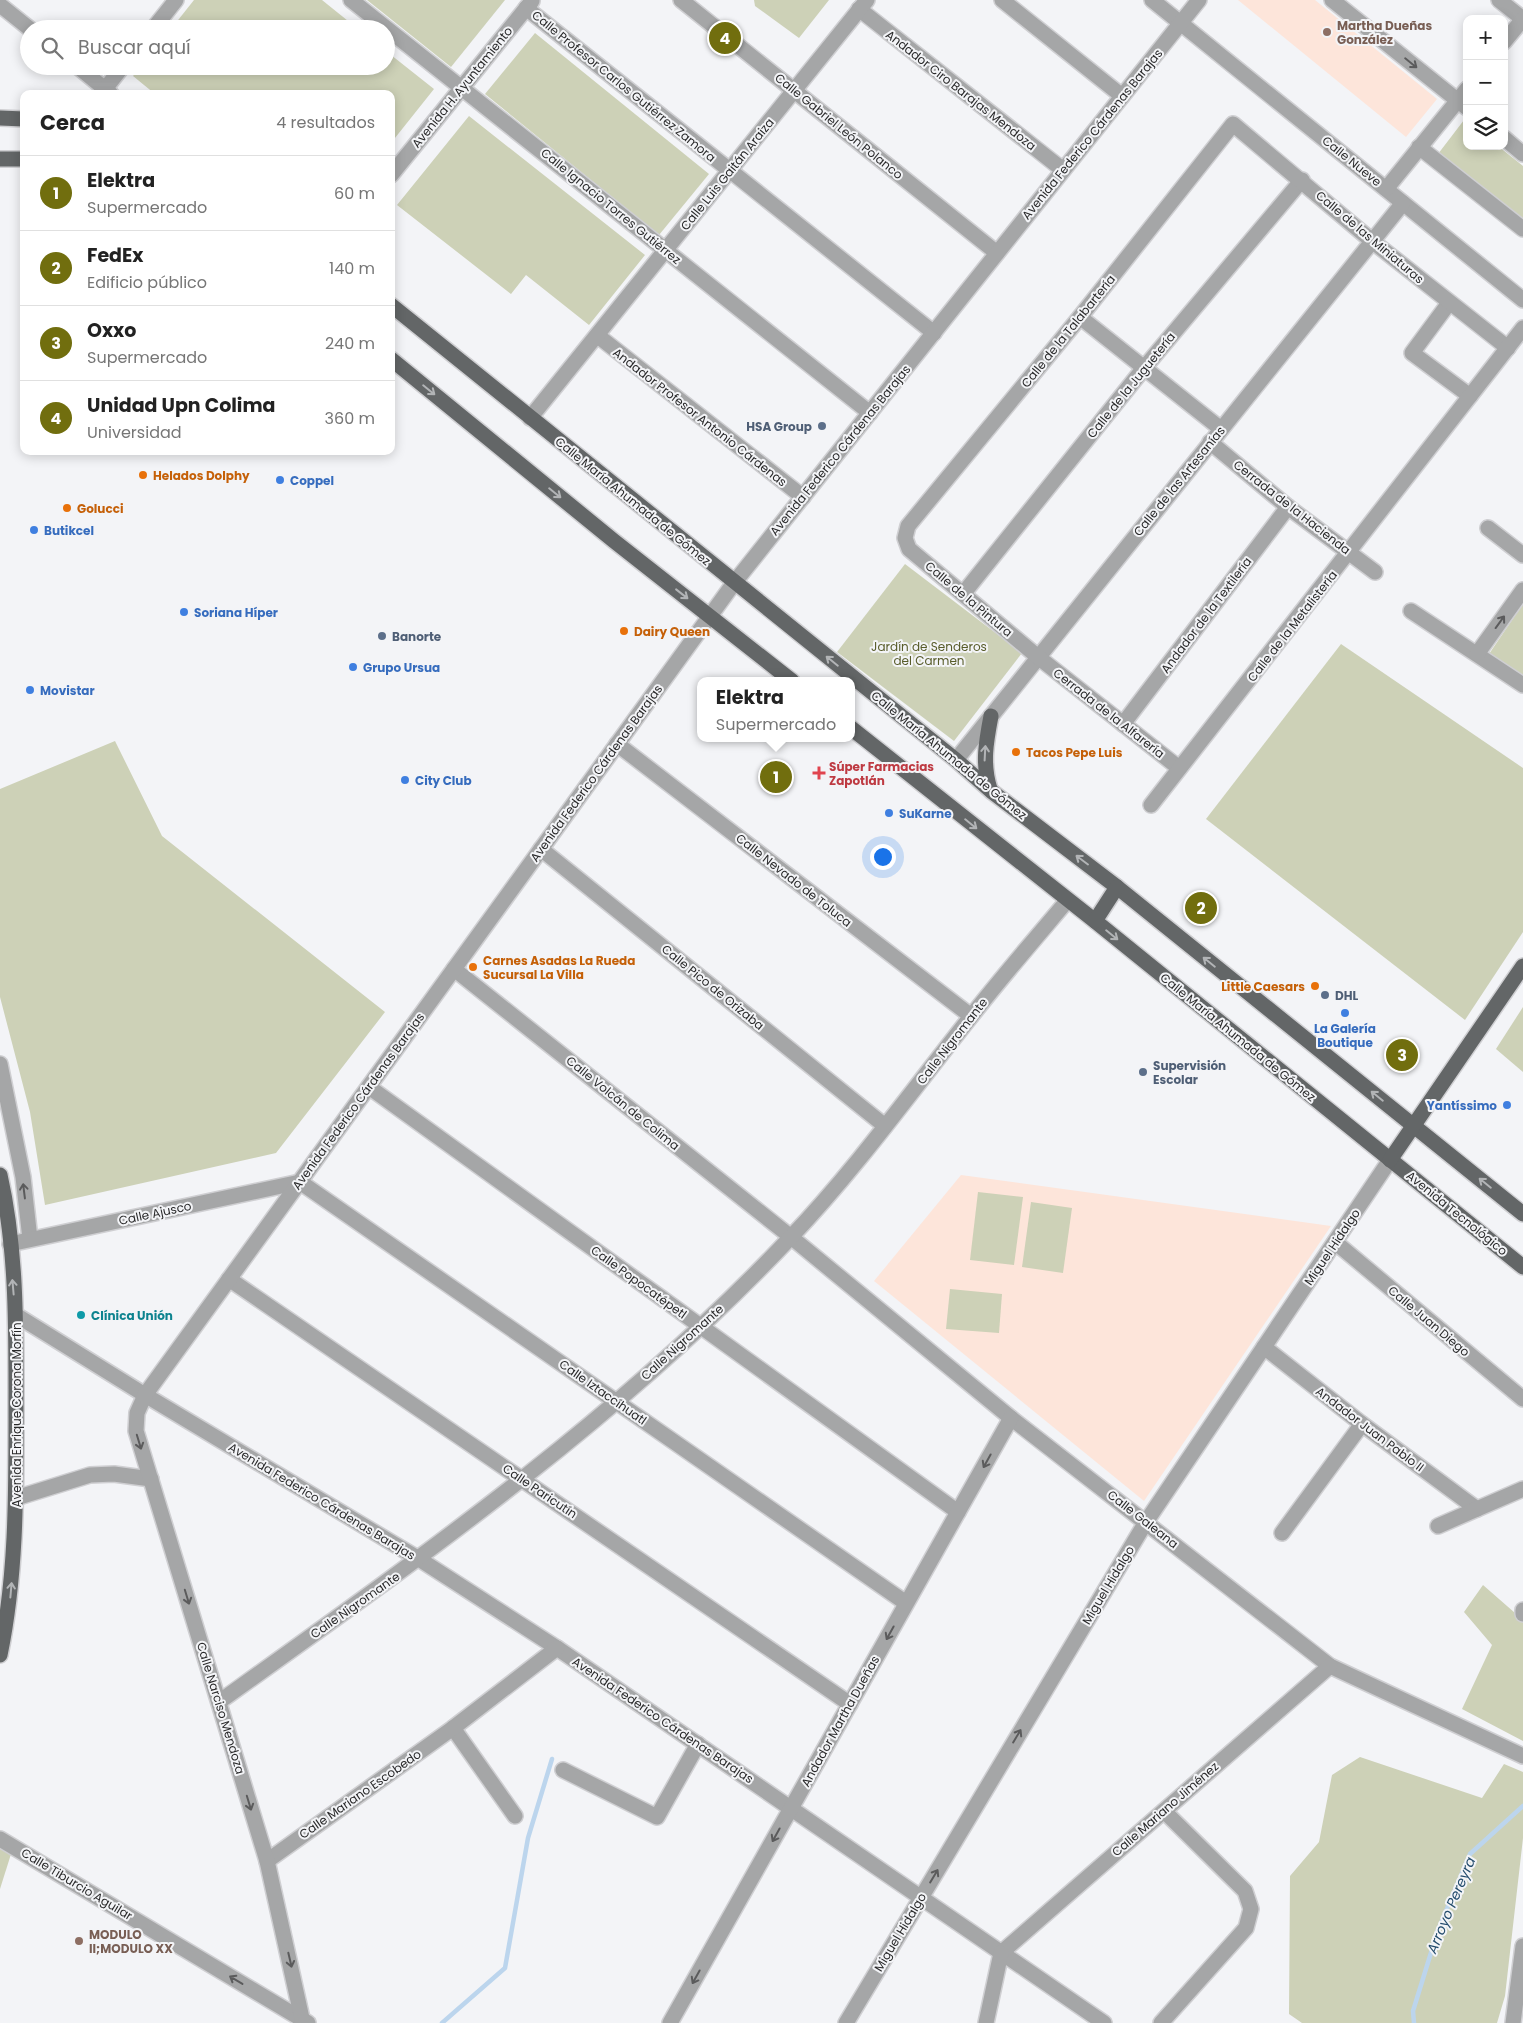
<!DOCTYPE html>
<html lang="es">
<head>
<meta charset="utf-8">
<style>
  :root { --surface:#fff; --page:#f6f6f6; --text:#222; --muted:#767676; --line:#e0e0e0; --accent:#716e0e }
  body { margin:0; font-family:Poppins,sans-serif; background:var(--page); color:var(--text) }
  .controls { position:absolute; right:15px; top:15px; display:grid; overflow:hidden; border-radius:10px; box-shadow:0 2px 12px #0003 }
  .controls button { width:45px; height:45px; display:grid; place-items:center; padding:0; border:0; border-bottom:1px solid var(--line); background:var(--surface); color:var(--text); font:25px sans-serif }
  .you { position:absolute; left:882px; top:856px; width:18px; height:18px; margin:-12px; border:4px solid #fff; border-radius:50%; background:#1a73e8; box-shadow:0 0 0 8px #1a73e833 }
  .badge { display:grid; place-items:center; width:32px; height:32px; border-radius:50%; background:var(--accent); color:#fff; font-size:16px; font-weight:700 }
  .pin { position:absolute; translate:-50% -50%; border:2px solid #fff; box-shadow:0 1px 5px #0006 }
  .popup { position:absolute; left:697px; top:677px; width:158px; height:65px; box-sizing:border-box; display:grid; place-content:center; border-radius:10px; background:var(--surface); filter:drop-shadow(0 1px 4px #0005); font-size:16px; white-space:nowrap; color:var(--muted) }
  .popup b { font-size:19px; color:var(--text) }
  .popup::after { content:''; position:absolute; left:50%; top:100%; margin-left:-10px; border:10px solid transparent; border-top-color:var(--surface) }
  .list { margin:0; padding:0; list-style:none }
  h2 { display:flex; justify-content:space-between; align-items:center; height:65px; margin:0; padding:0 20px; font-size:21px }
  h2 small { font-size:16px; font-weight:400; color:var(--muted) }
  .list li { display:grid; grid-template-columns:32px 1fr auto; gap:15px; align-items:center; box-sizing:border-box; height:75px; padding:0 20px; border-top:1px solid var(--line) }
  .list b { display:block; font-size:19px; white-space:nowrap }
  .list p { margin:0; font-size:16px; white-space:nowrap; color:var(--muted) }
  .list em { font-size:16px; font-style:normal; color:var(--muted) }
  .icon { flex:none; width:28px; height:28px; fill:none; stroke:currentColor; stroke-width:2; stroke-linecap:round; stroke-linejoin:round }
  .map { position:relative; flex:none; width:1523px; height:2023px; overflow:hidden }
  .search { position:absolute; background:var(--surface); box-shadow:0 2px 12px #0003; left:20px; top:20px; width:375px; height:55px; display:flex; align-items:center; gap:12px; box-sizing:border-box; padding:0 18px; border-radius:28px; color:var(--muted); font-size:19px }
  .panel { position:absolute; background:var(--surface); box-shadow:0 2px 12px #0003; left:20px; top:90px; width:375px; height:365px; border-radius:10px }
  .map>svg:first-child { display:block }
  .education { fill:#fde5da }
  .green { fill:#cdd1b7 }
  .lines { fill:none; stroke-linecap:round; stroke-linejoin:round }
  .stream { stroke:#bcd5ed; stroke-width:4.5 }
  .minor-casing { stroke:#cfcfd2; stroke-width:18 }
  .major-casing { stroke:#cfcfd2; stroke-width:18 }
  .minor { stroke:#a5a6a7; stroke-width:15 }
  .major { stroke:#636667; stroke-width:15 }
  .oneway { stroke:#5b5b5c }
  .oneway2 { stroke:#b2b4b6 }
  .education-dot { fill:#8d6e63; stroke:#f3f4f7; stroke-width:2 }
  .service-dot { fill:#5c6f8a; stroke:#f3f4f7; stroke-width:2 }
  .food-dot { fill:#e8710a; stroke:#f3f4f7; stroke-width:2 }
  .shop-dot { fill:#3f7fe0; stroke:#f3f4f7; stroke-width:2 }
  .health-dot { fill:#e0444e; stroke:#f3f4f7; stroke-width:2 }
  .culture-dot { fill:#0f9aa8; stroke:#f3f4f7; stroke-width:2 }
  .labels { text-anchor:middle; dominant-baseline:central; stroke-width:4; stroke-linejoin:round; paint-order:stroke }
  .education-label { font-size:12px; font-weight:bold; fill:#785e54; stroke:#f3f4f7; text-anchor:start }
  .street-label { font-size:12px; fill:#29292a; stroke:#f3f4f7 }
  .service-label { font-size:12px; font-weight:bold; fill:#4e5e75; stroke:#f3f4f7; text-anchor:start }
  .food-label { font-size:12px; font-weight:bold; fill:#c56008; stroke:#f3f4f7; text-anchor:start }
  .shop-label { font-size:12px; font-weight:bold; fill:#366cbe; stroke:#f3f4f7; text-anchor:start }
  .park-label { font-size:12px; fill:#585c2a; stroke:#f3f4f7 }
  .health-label { font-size:12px; font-weight:bold; fill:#be3a42; stroke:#f3f4f7; text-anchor:start }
  .culture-label { font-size:12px; font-weight:bold; fill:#0d838f; stroke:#f3f4f7; text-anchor:start }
  .water-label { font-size:14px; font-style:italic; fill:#244c6d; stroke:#f3f4f7 }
</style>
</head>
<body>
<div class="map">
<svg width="1523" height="2023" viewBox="0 0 1523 2023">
  <rect width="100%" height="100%" fill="#f3f4f7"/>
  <!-- education -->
  <g class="education">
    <path d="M1238,0H1315L1437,99L1406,137Z"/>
    <path d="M961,1175L1331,1226L1144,1501L874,1281Z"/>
  </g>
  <!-- green -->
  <g class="green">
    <path d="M194,0H322L358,29H171Z"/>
    <path d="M367,0H505L451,67Z"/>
    <path d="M754,0H829L799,38L755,6Z"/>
    <path d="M535,33L709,174L659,235L485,94Z"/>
    <path d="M386,51L434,89L391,143V94H155L133,76L141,66H386Z"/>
    <path d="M469,116L645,255L589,325L526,275L511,294L397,205Z"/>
    <path d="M1464,120L1467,122V146H1498L1523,166V220L1438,154Z"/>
    <path d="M905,564L1022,653L954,741L837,652Z"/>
    <path d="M1523,604V677L1489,654Z"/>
    <path d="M1341,644L1523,768V932L1465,1020L1206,819Z"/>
    <path d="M115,741L162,836L385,1012L276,1153L45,1205L30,1112L0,997V789Z"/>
    <path d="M1523,1007V1072L1496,1049Z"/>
    <path d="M978,1192L1023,1197L1014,1265L970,1260Z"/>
    <path d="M1031,1202L1072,1208L1063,1273L1022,1267Z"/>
    <path d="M950,1289L1002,1294L999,1333L946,1329Z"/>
    <path d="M1483,1585L1523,1620V1741L1462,1709L1492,1645L1464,1612Z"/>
    <path d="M1360,1757L1482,1798L1504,1764L1523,1772V1838L1505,1996L1497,2023H1302L1289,2014L1290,1876L1319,1842L1332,1775Z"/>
    <path d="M0,1848L11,1854L0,1889Z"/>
  </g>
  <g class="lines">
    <!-- stream -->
    <g class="stream">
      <path d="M442,2023L505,1968L528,1838L552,1759"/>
      <path d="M1414,2023L1413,2011L1438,1930L1470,1854L1523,1806"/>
    </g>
    <defs>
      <g id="minor">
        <path d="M351,0L870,413"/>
        <path d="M681,0L997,253"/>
        <path d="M1002,0L1122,96"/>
        <path d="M1152,0L1523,300"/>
        <path d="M1332,0L1467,108"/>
        <path d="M1499,0L1523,19"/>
        <path d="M0,5L30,29"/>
        <path d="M526,8L934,333"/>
        <path d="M859,9L1063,170"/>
        <path d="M153,29L176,0"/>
        <path d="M1504,42L1523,19"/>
        <path d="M77,66L111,94"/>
        <path d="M105,89L123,66"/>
        <path d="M1504,138L1523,154"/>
        <path d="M1419,147L1523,229"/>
        <path d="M391,175L532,1"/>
        <path d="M1386,189L1467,89"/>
        <path d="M1449,303L1412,353L1470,396"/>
        <path d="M1080,317L1221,429"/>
        <path d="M598,336L803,497"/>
        <path d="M530,418L867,0"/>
        <path d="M1210,442L1288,507L1375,572"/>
        <path d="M1488,528L1523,555"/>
        <path d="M963,594L1144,368L1302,180"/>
        <path d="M1411,611L1523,685"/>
        <path d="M1477,654L1523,590"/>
        <path d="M1123,724L1288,507"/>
        <path d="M617,744L971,1016"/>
        <path d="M956,760L1403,203"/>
        <path d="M1179,768L1038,657L909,549L905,538L908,526L1080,317L1233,124L1372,241L1508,348"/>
        <path d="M1151,805L1523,328"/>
        <path d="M541,849L885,1126"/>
        <path d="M454,969L791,1237L1011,1418L1330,1666L1523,1756"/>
        <path d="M0,1064L23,1177L30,1239"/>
        <path d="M369,1087L958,1512"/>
        <path d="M1335,1242L1523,1399"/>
        <path d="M10,1244L300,1182L906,1603"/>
        <path d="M229,1279L850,1704"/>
        <path d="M16,1315L145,1395L419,1559L557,1648L1104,2023"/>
        <path d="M1264,1347L1362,1424L1477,1509"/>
        <path d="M16,1498L90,1475L114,1474L151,1479"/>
        <path d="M1438,1526L1523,1489"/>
        <path d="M1282,1533L1362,1424"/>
        <path d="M1523,1610V1614"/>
        <path d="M219,1702C419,1559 621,1417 790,1238C855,1170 911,1092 969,1019C1001,978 1034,940 1067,901"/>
        <path d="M453,1728L515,1816"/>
        <path d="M563,1770L657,1817L698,1744"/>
        <path d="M0,1839L308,2023"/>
        <path d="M267,1861L453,1728L557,1648"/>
        <path d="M1001,1953L1330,1666"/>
        <path d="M303,2023L267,1861L136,1431L137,1413L145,1395L734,583L1199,0"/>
        <path d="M670,2023L1011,1418"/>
        <path d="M846,2023L1146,1522L1390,1160"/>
        <path d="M986,2023L1001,1953"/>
        <path d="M1161,2023L1246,1928L1251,1909L1245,1891L1164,1811"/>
        <path d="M1513,2023L1523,1946"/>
      </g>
      <g id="major">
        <path d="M0,118L24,119"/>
        <path d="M0,159H24"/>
        <path d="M391,305L956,760L991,791L1117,887L1523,1214"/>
        <path d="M391,359L614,541L792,681"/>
        <path d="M851,728L1095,921L1523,1267"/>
        <path d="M990,789C982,764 986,742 991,716"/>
        <path d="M1095,921L1117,887"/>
        <path d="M1390,1160L1523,966"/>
        <path d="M0,1175C17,1250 16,1329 16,1405C16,1489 17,1573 0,1655"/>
      </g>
    </defs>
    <!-- minor casing -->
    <use href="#minor" class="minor-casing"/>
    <!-- major casing -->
    <use href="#major" class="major-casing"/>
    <!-- minor -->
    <use href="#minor" class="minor"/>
    <!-- major -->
    <use href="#major" class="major"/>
  </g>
  <!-- one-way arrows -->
  <defs><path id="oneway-shaft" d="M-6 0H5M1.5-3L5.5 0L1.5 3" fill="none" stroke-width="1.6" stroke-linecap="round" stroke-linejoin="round" transform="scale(1.25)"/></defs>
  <g class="oneway">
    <use href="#oneway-shaft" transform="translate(1411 63) rotate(39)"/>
    <use href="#oneway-shaft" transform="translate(1500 622) rotate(-54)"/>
    <use href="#oneway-shaft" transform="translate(24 1191) rotate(-97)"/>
    <use href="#oneway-shaft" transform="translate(139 1442) rotate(73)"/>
    <use href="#oneway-shaft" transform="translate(987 1461) rotate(119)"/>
    <use href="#oneway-shaft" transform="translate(187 1597) rotate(73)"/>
    <use href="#oneway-shaft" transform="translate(890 1633) rotate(119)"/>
    <use href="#oneway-shaft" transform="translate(1017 1736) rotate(-59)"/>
    <use href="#oneway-shaft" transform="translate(249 1803) rotate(73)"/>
    <use href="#oneway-shaft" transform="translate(776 1835) rotate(119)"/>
    <use href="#oneway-shaft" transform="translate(934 1876) rotate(-59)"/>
    <use href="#oneway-shaft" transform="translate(290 1960) rotate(77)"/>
    <use href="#oneway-shaft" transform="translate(696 1977) rotate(119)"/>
    <use href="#oneway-shaft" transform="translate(236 1980) rotate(-149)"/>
  </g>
  <g class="oneway2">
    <use href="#oneway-shaft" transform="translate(429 390) rotate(39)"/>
    <use href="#oneway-shaft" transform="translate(555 493) rotate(39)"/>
    <use href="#oneway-shaft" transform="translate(682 594) rotate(38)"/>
    <use href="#oneway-shaft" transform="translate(832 661) rotate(-141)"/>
    <use href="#oneway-shaft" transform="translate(985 753) rotate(-87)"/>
    <use href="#oneway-shaft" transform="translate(971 824) rotate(39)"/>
    <use href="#oneway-shaft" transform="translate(1082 860) rotate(-143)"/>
    <use href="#oneway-shaft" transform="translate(1112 935) rotate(39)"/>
    <use href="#oneway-shaft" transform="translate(1209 962) rotate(-141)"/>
    <use href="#oneway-shaft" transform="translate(1377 1096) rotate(-141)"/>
    <use href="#oneway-shaft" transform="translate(1485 1183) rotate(-141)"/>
    <use href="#oneway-shaft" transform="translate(13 1287) rotate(-95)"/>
    <use href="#oneway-shaft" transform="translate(11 1590) rotate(-85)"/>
  </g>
  <!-- markers -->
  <g class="education-dot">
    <circle cx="1327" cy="32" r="5"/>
    <circle cx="79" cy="1941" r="5"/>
  </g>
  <g class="service-dot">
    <circle cx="822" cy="426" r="5"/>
    <circle cx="382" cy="636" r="5"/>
    <circle cx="1325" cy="995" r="5"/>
    <circle cx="1143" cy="1072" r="5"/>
  </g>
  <g class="food-dot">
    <circle cx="143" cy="475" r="5"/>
    <circle cx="67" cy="508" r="5"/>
    <circle cx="624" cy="631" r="5"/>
    <circle cx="1016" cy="752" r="5"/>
    <circle cx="473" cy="967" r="5"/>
    <circle cx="1315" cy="986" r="5"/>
  </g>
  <g class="shop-dot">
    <circle cx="280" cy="480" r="5"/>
    <circle cx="34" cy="530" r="5"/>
    <circle cx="184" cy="612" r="5"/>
    <circle cx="353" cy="667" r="5"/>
    <circle cx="30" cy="690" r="5"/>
    <circle cx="405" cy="780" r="5"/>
    <circle cx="889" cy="813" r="5"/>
    <circle cx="1345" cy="1013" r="5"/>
    <circle cx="1507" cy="1105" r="5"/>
  </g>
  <path class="health-dot" d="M816.5 765.5h5v5h5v5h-5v5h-5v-5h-5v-5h5z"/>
  <circle class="culture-dot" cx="81" cy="1315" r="5"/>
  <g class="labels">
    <!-- education labels -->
    <g class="education-label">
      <text x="1337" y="25">Martha Dueñas<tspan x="1337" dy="14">González</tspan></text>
      <text x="89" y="1934">MODULO<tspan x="89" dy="14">II;MODULO XX</tspan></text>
    </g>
    <!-- street labels -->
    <g class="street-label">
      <text transform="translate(624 86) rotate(39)">Calle Profesor Carlos Gutiérrez Zamora</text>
      <text transform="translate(462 87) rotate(-51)">Avenida H. Ayuntamiento</text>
      <text transform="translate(961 90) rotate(38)">Andador Ciro Barajas Mendoza</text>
      <text transform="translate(839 126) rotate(39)">Calle Gabriel León Polanco</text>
      <text transform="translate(1092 134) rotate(-51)">Avenida Federico Cárdenas Barajas</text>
      <text transform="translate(1352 161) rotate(39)">Calle Nueve</text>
      <text transform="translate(727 174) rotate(-51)">Calle Luis Gaitán Araiza</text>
      <text transform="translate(611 206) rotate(39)">Calle Ignacio Torres Gutiérrez</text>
      <text transform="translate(1370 237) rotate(40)">Calle de las Miniaturas</text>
      <text transform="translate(1068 331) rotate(-51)">Calle de la Talabartería</text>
      <text transform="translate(1131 385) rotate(-51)">Calle de la Juguetería</text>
      <text transform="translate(700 417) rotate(38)">Andador Profesor Antonio Cárdenas</text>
      <text transform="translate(840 450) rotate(-51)">Avenida Federico Cárdenas Barajas</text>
      <text transform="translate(1179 481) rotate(-51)">Calle de las Artesanías</text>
      <text transform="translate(633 501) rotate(39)">Calle María Ahumada de Gómez</text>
      <text transform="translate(1292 507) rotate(38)">Cerrada de la Hacienda</text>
      <text transform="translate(969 599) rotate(40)">Calle de la Pintura</text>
      <text transform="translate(1206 615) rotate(-53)">Andador de la Textilería</text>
      <text transform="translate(1292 626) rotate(-52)">Calle de la Metalistería</text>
      <text transform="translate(1109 713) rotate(38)">Cerrada de la Alfarería</text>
      <text transform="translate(949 755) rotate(39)">Calle María Ahumada de Gómez</text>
      <text transform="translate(596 773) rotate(-54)">Avenida Federico Cárdenas Barajas</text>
      <text transform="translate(794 880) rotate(38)">Calle Nevado de Toluca</text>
      <text transform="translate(713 987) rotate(39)">Calle Pico de Orizaba</text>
      <text transform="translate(1238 1037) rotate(39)">Calle María Ahumada de Gómez</text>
      <text transform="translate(952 1041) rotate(-52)">Calle Nigromante</text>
      <text transform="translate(358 1101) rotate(-54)">Avenida Federico Cárdenas Barajas</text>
      <text transform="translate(623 1103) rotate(39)">Calle Volcán de Colima</text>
      <text transform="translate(155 1213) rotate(-12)">Calle Ajusco</text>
      <text transform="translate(1457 1213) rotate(39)">Avenida Tecnológico</text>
      <text transform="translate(1332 1247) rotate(-56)">Miguel Hidalgo</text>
      <text transform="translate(639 1282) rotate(36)">Calle Popocatépetl</text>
      <text transform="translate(1429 1321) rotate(40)">Calle Juan Diego</text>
      <text transform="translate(682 1342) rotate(-42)">Calle Nigromante</text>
      <text transform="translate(603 1392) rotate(35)">Calle Iztaccíhuatl</text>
      <text transform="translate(16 1415) rotate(-90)">Avenida Enrique Corona Morfín</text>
      <text transform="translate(1370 1429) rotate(37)">Andador Juan Pablo II</text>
      <text transform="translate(540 1491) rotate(34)">Calle Paricutín</text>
      <text transform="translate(322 1501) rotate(31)">Avenida Federico Cárdenas Barajas</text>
      <text transform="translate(1143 1519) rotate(38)">Calle Galeana</text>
      <text transform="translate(1108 1585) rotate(-59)">Miguel Hidalgo</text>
      <text transform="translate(355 1605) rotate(-35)">Calle Nigromante</text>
      <text transform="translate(221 1708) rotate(73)">Calle Narciso Mendoza</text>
      <text transform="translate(663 1720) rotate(34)">Avenida Federico Cárdenas Barajas</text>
      <text transform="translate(840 1721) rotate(-61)">Andador Martha Dueñas</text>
      <text transform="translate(360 1794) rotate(-35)">Calle Mariano Escobedo</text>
      <text transform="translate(1165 1809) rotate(-41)">Calle Mariano Jiménez</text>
      <text transform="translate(77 1884) rotate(31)">Calle Tiburcio Aguilar</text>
      <text transform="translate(900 1932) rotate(-59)">Miguel Hidalgo</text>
    </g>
    <!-- service labels -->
    <g class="service-label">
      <text x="812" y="426" text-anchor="end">HSA Group</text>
      <text x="392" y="636">Banorte</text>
      <text x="1335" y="995">DHL</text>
      <text x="1153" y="1065">Supervisión<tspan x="1153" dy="14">Escolar</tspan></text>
    </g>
    <!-- food labels -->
    <g class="food-label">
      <text x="153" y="475">Helados Dolphy</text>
      <text x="77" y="508">Golucci</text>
      <text x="634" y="631">Dairy Queen</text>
      <text x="1026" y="752">Tacos Pepe Luis</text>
      <text x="483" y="960">Carnes Asadas La Rueda<tspan x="483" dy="14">Sucursal La Villa</tspan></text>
      <text x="1305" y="986" text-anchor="end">Little Caesars</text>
    </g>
    <!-- shop labels -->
    <g class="shop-label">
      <text x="290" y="480">Coppel</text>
      <text x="44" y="530">Butikcel</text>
      <text x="194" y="612">Soriana Híper</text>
      <text x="363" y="667">Grupo Ursua</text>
      <text x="40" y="690">Movistar</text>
      <text x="415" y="780">City Club</text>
      <text x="899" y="813">SuKarne</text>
      <text x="1345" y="1028" text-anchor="middle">La Galería<tspan x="1345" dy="14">Boutique</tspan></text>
      <text x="1497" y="1105" text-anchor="end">Yantíssimo</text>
    </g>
    <!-- park labels -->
    <g class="park-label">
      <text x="929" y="646">Jardín de Senderos<tspan x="929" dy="14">del Carmen</tspan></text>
    </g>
    <!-- health labels -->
    <g class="health-label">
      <text x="829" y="766">Súper Farmacias<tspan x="829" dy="14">Zapotlán</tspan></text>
    </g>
    <!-- culture labels -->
    <g class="culture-label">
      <text x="91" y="1315">Clínica Unión</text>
    </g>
    <!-- water labels -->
    <g class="water-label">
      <text transform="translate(1451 1905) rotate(-67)">Arroyo Pereyra</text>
    </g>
  </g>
</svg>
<div class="controls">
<button>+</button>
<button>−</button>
<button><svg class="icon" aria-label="layers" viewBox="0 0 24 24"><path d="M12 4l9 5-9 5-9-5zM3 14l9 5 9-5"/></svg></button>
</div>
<div class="you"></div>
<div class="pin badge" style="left:776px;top:777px">1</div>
<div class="popup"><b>Elektra</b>Supermercado</div>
<div class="pin badge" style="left:1201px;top:908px">2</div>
<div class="pin badge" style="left:1402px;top:1055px">3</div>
<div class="pin badge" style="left:725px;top:38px">4</div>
<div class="search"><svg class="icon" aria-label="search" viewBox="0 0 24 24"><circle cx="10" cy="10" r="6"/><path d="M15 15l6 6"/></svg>Buscar aquí</div>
<section class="panel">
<h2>Cerca<small>4 resultados</small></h2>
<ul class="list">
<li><span class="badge">1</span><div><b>Elektra</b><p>Supermercado</p></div><em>60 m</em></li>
<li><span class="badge">2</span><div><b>FedEx</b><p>Edificio público</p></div><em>140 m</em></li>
<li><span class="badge">3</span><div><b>Oxxo</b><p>Supermercado</p></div><em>240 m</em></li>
<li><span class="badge">4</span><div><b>Unidad Upn Colima</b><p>Universidad</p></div><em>360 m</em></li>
</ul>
</section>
</div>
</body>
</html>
